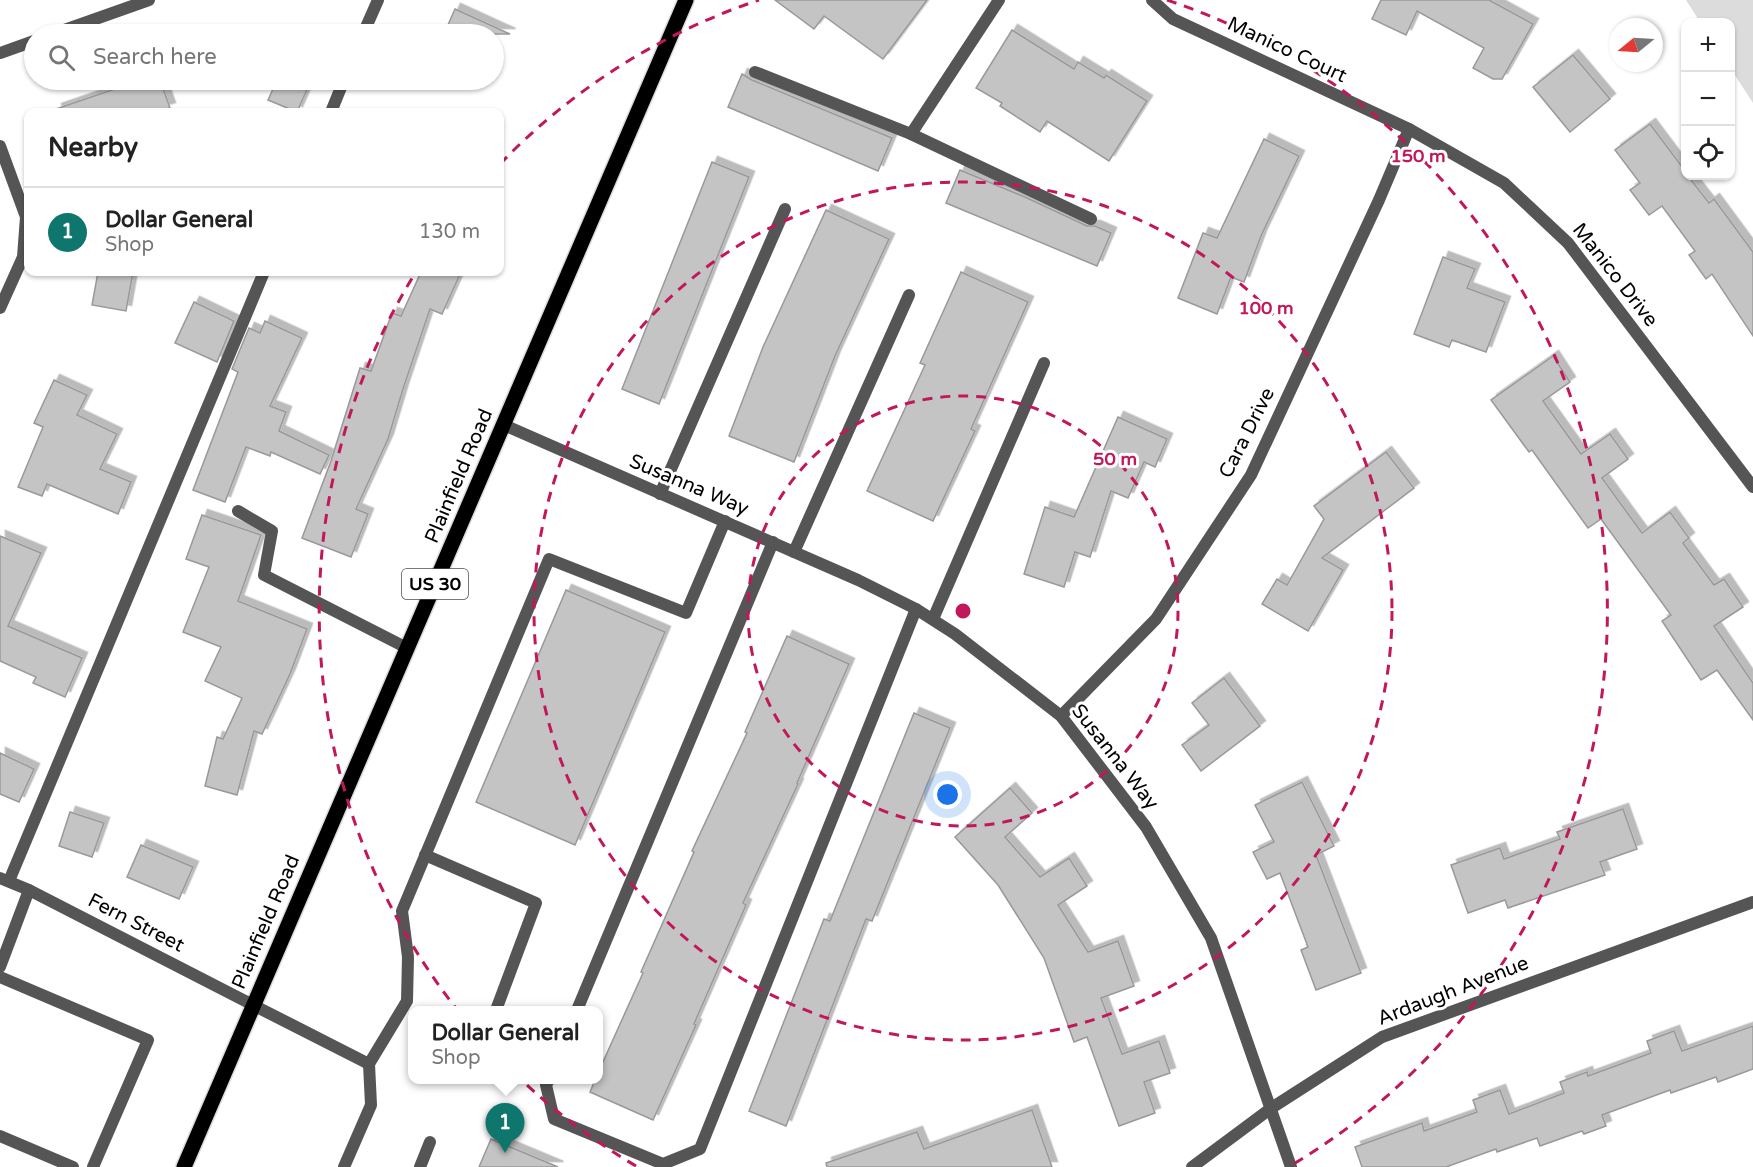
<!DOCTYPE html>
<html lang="en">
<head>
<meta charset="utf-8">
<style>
  :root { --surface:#fff; --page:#f2f2f2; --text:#222; --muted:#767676; --line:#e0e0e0; --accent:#0f766e }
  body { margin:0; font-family:"Varela Round",sans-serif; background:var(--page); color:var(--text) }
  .controls { position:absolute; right:18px; top:18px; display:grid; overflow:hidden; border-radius:12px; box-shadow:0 2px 4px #0004 }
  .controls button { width:54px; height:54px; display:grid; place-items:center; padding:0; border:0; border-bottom:2px solid var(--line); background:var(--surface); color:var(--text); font:30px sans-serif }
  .compass { position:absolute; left:1609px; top:18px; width:54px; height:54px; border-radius:50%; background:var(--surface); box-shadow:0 2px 4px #0004; rotate:252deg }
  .you { position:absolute; left:948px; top:795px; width:21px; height:21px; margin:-15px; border:4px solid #fff; border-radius:50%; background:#1a73e8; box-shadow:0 0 0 9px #1a73e833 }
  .badge { display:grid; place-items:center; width:39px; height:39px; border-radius:50%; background:var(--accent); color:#fff; font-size:20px; font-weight:700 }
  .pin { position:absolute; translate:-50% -50px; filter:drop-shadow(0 2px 3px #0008) }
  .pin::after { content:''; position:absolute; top:32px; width:21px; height:18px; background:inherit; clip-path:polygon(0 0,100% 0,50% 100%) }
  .popup { position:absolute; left:408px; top:1006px; width:195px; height:78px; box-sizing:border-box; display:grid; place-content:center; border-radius:12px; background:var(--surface); filter:drop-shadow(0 2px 4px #0005); font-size:20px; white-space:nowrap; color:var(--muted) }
  .popup b { font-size:22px; color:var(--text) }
  .popup::after { content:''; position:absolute; left:50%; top:100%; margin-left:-12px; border:12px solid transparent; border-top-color:var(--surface) }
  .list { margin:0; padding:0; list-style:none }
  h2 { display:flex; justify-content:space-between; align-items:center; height:78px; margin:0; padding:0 24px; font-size:26px }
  h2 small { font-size:20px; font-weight:400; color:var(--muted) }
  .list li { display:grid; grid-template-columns:39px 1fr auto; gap:18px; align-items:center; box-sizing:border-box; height:90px; padding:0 24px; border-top:2px solid var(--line) }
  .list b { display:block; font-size:22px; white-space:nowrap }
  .list p { margin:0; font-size:20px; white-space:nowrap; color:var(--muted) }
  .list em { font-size:20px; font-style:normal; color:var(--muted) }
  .icon { flex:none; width:33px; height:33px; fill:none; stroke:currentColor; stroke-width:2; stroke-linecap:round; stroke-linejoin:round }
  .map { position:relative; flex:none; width:1753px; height:1167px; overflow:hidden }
  .search { position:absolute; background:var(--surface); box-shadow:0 2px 4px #0004; left:24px; top:24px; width:480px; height:66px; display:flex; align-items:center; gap:15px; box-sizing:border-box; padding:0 21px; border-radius:33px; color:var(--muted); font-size:22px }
  .panel { position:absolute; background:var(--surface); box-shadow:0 2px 4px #0004; left:24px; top:108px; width:480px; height:168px; border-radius:12px }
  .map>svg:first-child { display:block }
  .green { fill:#dcdcdc }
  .building { fill:#c4c4c4; stroke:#999; stroke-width:1.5; filter:url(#shadow) }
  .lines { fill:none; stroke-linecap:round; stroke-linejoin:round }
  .primary-casing { stroke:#dbdbdb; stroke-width:18 }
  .service { stroke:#555; stroke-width:12 }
  .minor { stroke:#555; stroke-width:12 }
  .primary { stroke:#000; stroke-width:15 }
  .ring { fill:none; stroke:#c2185b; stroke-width:3; stroke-dasharray:10 8 }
  .labels { text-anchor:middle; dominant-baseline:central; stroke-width:6; stroke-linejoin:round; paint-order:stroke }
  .shield { fill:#fff; stroke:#4c4c4c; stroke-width:1.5 }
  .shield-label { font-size:18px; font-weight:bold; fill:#000 }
  .street-label { font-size:20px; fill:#000; stroke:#fff }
  .centre { fill:#c2185b; stroke:#fff; stroke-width:3 }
  .ring-label { font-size:18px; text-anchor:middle; font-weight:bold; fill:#c2185b; stroke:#fff; stroke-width:6; stroke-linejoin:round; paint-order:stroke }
</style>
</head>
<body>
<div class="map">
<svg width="1753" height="1167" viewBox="0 0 1753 1167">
  <defs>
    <filter id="shadow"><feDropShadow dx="5.5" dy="-5.5" stdDeviation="0" flood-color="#0004"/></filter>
  </defs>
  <rect width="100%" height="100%" fill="#fff"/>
  <!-- green -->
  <path class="green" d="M1686,0H1753V103L1731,69L1730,22H1700Z"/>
  <!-- building -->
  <g class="building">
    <path d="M775,0H927L883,59L824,16L814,29Z"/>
    <path d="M1381,0H1489L1533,24L1502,79H1493L1473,68L1484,48L1417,11L1406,35L1372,19Z"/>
    <path d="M455,9L510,34H444Z"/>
    <path d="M1012,30L1074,69L1078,62L1104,78L1106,75L1147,101L1109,161L1047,121L1040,132L1000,106L1002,103L976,88Z"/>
    <path d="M1573,55L1610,99L1570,132L1533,87Z"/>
    <path d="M742,74L752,80L892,138L878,171L728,107Z"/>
    <path d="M141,80H160L170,108L156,112H57L56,109Z"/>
    <path d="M277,80H308L306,84L309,85L297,112L268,100Z"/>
    <path d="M1650,124L1686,172V176H1688L1709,203L1714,199L1753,252V336L1712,274L1706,279L1689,255L1695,251L1662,206L1649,215L1630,190L1640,183L1615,150Z"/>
    <path d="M1264,139L1299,156L1261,236L1244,282L1231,277L1217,314L1178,298L1203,233L1217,238Z"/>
    <path d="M712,162L749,177L659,404L622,389Z"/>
    <path d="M960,170L1025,197L1087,226H1095L1111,233L1097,266L946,203Z"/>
    <path d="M826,210L889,239L835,356L794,462L729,436L763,347Z"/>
    <path d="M1443,257L1475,269L1467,288L1505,302L1486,352L1452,340L1449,347L1414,334Z"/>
    <path d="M98,272H133L126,311L92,305Z"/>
    <path d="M421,272H461L442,314L430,309L403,389L388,439L356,509L368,514L351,557L302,538L331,461L360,368L371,371L392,313L401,316Z"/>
    <path d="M961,272L1028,302L971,429L975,431L933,521L867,491L925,365L920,363Z"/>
    <path d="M194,302L234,321L217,362L175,343Z"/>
    <path d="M265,321L302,338L270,406L286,412L279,431L329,455L320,474L271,452L270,456L246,447L225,502L193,490L238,372L232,369L249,328L260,333Z"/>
    <path d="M1553,356L1570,382L1543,401L1581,454L1610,434L1628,459L1602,478L1642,533L1670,512L1689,538L1683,543L1714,585L1724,579L1743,607L1714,626L1753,683V720L1717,670L1701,680L1662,621L1671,615L1601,519L1588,528L1532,450L1529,452L1491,400Z"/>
    <path d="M54,380L87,395L77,415L117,434L100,469L131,482L118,514L47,484L42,496L18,487L43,427L34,423Z"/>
    <path d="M1118,417L1167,439L1155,467L1144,462L1128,498L1111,491L1090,557L1075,552L1064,587L1024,574L1045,507L1074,517Z"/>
    <path d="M1386,452L1414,488L1322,558L1343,570L1308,631L1262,604L1277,579L1287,585L1324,519L1314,506Z"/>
    <path d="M202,515L261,535L238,601L307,629L290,674L262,734L254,731L237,795L205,786L217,737L223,739L242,698L205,681L221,647L183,632L209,567L186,559Z"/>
    <path d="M0,536L41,553L8,626L82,658L65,697L33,683L36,677L0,661Z"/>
    <path d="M566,590L665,632L575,845L476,802Z"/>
    <path d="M787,636L849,664L797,783L798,784L743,903L746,905L694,1024L696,1025L653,1120L590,1092L595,1080H598V1073L643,973L641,972L694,852L692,851L747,733L745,732Z"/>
    <path d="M1224,678L1260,726L1201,771L1182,745L1209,725L1192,703Z"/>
    <path d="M914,713L950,728L872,921L866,919L786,1126L749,1111L824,919L830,921Z"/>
    <path d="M0,753L34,769L19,802L0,794Z"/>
    <path d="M1302,782L1334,846L1316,855L1361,973L1316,990L1301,950L1308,947L1280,873L1267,879L1253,852L1274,842L1255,805Z"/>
    <path d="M1010,788L1032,813L1005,837L1040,877L1069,858L1087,886L1058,905L1088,952L1118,941L1134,986L1101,998L1122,1054L1159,1041L1170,1073L1144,1082L1155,1113L1119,1126L1087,1037L1074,1042L1044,958L998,885L955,837Z"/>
    <path d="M1623,809L1637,849L1600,862L1605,875L1508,908L1505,900L1468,913L1451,865L1500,848L1504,859L1560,839L1557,832Z"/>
    <path d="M70,812L104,823L92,857L59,846Z"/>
    <path d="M141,845L193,867L179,899L127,877Z"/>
    <path d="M1753,1026V1069L1718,1082L1716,1077L1671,1093L1670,1090L1602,1115L1606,1126L1584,1134L1582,1131L1540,1146L1537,1138L1497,1152L1496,1149L1446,1167H1362L1355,1147L1422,1123L1424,1131L1477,1112L1473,1100L1500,1090L1509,1114L1564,1093L1560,1082L1587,1072L1588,1076L1651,1053L1647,1041L1674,1031L1682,1051Z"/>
    <path d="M1032,1110L1052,1167H827L826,1163L917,1132L924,1149Z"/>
    <path d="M491,1139L558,1167H479Z"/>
  </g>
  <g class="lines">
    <defs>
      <path id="primary" d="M184,1167L686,0"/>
    </defs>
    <!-- primary casing -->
    <use href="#primary" class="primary-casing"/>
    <!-- service -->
    <g class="service">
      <path d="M363,34L378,0"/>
      <path d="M755,72L911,134L999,0"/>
      <path d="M331,112L344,80"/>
      <path d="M911,134L1091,219"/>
      <path d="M660,494L785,209"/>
      <path d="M238,511L272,531L264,575L407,648"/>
      <path d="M794,552L909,295"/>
      <path d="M933,619L1044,363"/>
      <path d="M425,855L536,903L496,1010"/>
      <path d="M9,881L264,272"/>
      <path d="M0,967L29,890"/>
      <path d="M0,977L148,1040L93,1167"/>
      <path d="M253,1005L369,1064L407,1001L408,957L402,911L549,559L686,613L725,521"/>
      <path d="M577,1010L773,542"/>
      <path d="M549,1080L546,1085L554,1119L663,1164L700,1149L916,609"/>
      <path d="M0,1136L73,1167"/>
      <path d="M344,1167L371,1105L369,1064"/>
      <path d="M420,1167L430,1142"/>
    </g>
    <!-- minor -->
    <g class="minor">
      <path d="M1152,0L1173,19L1409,129L1504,183L1568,243L1753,487"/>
      <path d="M53,34L149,0"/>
      <path d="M0,53L34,41"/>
      <path d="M0,146L26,217L23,257L0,308"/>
      <path d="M504,425L858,580L916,609L955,634L1061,716L1146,827L1211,938L1291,1167"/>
      <path d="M1061,716L1156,619L1251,475L1379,200L1409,129"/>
      <path d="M0,878L29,890L253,1005"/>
      <path d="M1192,1167L1270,1109L1382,1037L1753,902"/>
    </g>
    <!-- primary -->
    <use href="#primary" class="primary"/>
  </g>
  <!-- distance rings -->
  <g class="ring">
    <circle cx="963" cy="611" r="215"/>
    <circle cx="963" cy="611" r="429"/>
    <path d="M636 1166A644 644 0 0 1 414 275M500 164A644 644 0 0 1 759 0M1167 0A644 644 0 0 1 1290 1166"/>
  </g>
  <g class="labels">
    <!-- shield labels -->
    <rect class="shield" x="402" y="569" width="66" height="30" rx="4.5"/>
    <g class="shield-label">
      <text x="435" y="584">US 30</text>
    </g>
    <!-- street labels -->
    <g class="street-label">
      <text transform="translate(1287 50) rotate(25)">Manico Court</text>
      <text transform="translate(1615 275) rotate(52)">Manico Drive</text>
      <text transform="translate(1247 433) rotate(-63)">Cara Drive</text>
      <text transform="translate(459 476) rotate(-67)">Plainfield Road</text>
      <text transform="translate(689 485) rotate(23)">Susanna Way</text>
      <text transform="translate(1115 757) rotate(52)">Susanna Way</text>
      <text transform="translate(266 922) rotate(-67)">Plainfield Road</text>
      <text transform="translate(136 923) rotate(27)">Fern Street</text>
      <text transform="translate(1453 991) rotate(-21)">Ardaugh Avenue</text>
    </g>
  </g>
  <circle cx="963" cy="611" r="9" class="centre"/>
  <g class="ring-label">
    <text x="1418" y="162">150 m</text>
    <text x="1266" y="314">100 m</text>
    <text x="1115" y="465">50 m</text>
  </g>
</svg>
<div class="controls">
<button>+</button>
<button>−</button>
<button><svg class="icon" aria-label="locate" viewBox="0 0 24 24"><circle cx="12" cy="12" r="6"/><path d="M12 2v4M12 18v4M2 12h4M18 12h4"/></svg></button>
</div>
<svg class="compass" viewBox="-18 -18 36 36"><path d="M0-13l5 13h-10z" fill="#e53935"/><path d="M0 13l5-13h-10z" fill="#767676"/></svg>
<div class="you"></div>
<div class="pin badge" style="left:505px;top:1153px">1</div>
<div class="popup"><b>Dollar General</b>Shop</div>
<div class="search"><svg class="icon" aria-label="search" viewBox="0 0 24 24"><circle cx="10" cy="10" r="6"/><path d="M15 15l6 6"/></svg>Search here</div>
<section class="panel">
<h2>Nearby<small></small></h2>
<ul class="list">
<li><span class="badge">1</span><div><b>Dollar General</b><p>Shop</p></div><em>130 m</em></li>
</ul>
</section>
</div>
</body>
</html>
